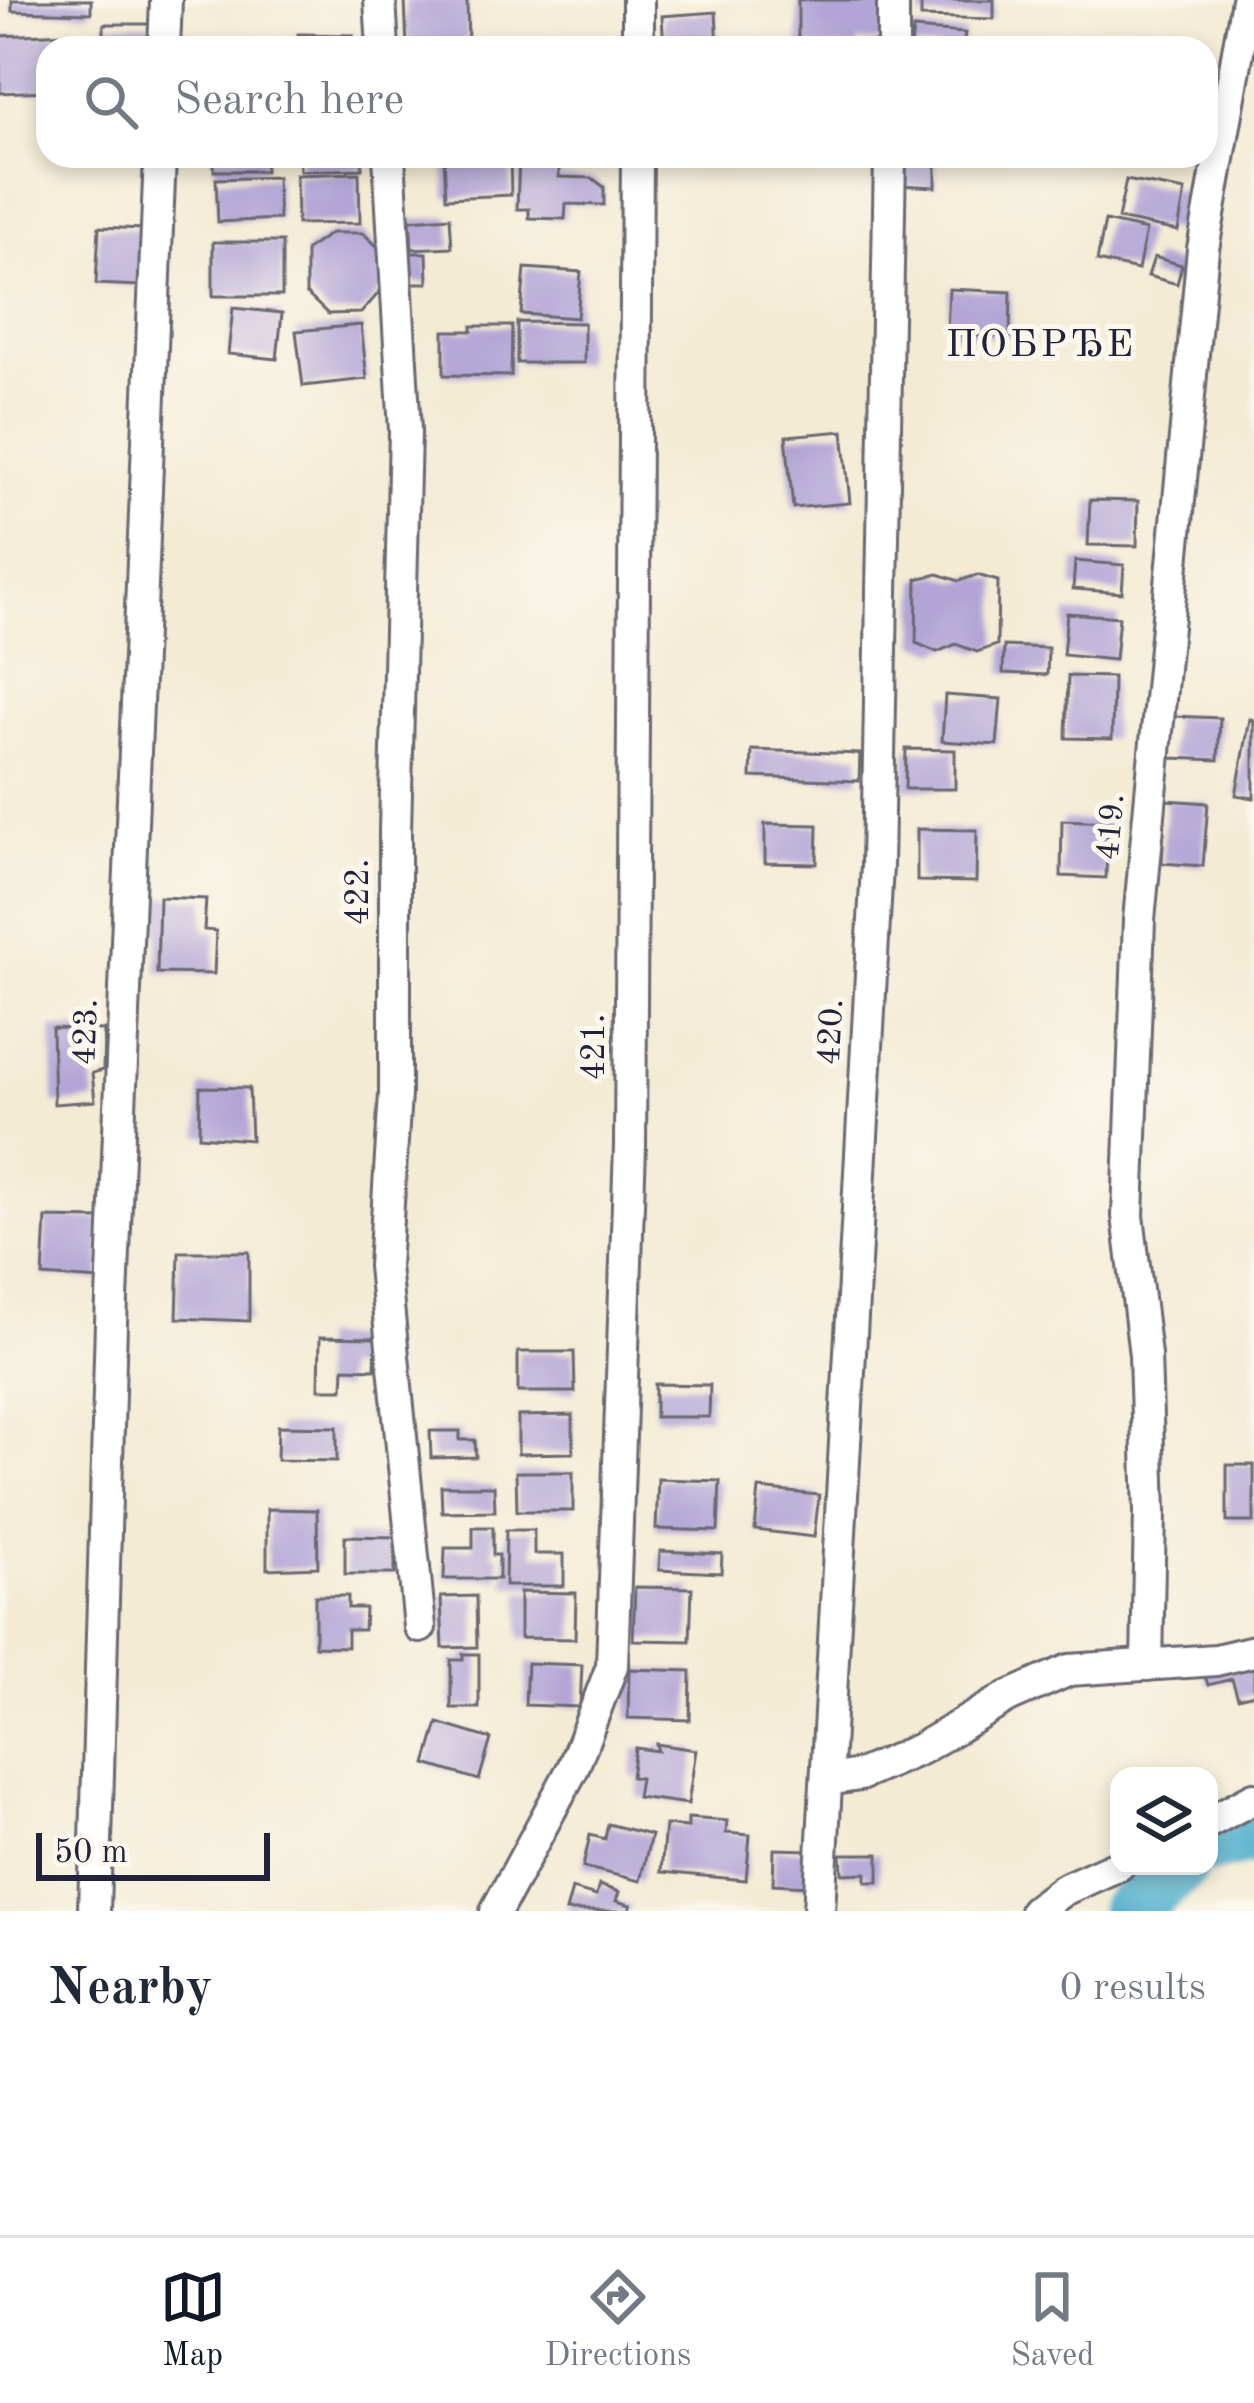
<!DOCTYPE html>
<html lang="en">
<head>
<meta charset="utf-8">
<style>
  :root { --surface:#fff; --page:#f6f6f7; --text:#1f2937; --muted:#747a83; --line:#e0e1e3; --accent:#111827 }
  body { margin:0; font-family:"Old Standard TT",serif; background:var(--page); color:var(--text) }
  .controls { position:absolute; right:36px; bottom:36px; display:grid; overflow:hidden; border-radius:24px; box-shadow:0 6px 18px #0003 }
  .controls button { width:108px; height:108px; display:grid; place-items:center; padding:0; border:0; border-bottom:3px solid var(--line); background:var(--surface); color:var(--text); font:60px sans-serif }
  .scale { position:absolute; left:36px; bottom:30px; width:234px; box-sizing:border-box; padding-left:12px; border:6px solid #22223b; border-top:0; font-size:33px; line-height:42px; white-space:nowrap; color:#22223b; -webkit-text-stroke:9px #fbf7ec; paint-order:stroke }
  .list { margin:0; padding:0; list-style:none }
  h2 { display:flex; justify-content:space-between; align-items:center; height:156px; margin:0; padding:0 48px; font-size:51px }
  h2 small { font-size:39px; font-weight:400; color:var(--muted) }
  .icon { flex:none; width:66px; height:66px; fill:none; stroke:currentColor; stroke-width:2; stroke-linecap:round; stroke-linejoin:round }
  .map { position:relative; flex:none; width:1254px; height:1911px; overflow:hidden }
  .search { position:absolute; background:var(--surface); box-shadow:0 6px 18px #0003; left:36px; right:36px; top:36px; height:132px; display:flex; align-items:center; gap:30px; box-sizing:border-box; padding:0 42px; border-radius:36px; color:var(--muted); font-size:45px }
  .sheet { height:324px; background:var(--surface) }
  nav { display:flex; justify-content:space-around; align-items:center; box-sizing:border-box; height:168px; border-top:3px solid var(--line); background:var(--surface); font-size:33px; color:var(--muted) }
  nav a { display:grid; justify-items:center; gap:6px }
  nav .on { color:var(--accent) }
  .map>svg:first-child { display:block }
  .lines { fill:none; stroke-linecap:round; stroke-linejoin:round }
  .river { stroke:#4eaecd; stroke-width:57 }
  .building { fill:#b2a5d6 }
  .minor-casing { stroke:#6b6871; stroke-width:36 }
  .minor { stroke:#fff; stroke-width:30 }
  .labels { text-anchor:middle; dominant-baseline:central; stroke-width:10; stroke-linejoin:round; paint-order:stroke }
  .street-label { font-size:33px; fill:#22223b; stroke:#fbf7ec }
  .quarter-label { font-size:39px; letter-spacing:3px; fill:#22223b; stroke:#fbf7ec }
</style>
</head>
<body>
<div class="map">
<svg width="1254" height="1911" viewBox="0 0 1254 1911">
  <rect width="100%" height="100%" fill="#fbf7ec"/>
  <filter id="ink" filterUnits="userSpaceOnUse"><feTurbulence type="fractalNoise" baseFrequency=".00833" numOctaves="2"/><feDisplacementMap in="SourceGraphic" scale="24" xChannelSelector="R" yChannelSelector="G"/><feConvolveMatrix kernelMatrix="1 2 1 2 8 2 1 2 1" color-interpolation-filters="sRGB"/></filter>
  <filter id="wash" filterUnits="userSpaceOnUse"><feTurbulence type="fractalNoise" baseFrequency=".004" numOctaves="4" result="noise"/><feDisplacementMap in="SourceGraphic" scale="48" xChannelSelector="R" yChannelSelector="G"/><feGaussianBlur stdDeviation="2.7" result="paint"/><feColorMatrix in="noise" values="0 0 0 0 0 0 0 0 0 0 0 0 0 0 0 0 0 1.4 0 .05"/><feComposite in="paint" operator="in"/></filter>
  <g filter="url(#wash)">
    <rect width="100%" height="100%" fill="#f3ebd4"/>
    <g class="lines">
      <!-- river -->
      <g class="river">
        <path d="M1209,1845L1254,1835"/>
        <path d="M1128,1911L1180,1866"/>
      </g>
    </g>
    <g id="blocks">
      <!-- building -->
      <g class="building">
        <path d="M12,0H91V13L12,11Z"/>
        <path d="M405,0H467L468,48H407Z"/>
        <path d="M798,0H888V42H858V48H798Z"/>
        <path d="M921,0H994V19L921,17Z"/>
        <path d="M716,12L718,48H664L662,16Z"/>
        <rect x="104" y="24" width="54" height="24"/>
        <path d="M913,29L965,33L963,48H911Z"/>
        <path d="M69,33L70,48H48V91L0,93V36Z"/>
        <path d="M298,34L353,35V48H298Z"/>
        <rect x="214" y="156" width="51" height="15"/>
        <path d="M299,156H362V169L300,171Z"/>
        <path d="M444,156H510L511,195L446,198Z"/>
        <path d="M900,156H936V187L898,185Z"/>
        <path d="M519,158L559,159V177L592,178L604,187V205L566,204L565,219L529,218V209H517Z"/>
        <path d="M359,173L360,223L297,224L296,175Z"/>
        <path d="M277,177L279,219L218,222L216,179Z"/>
        <path d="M1126,180L1185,191L1178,231L1118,219Z"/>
        <path d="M450,217L452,247L412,249L410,220Z"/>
        <path d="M1105,221L1146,230L1138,270L1097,261Z"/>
        <path d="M99,227L143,229L140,286L96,284Z"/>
        <path d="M331,233H363L382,251L383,288L361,313L328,314L306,293V250Z"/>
        <rect x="213" y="242" width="69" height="54"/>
        <path d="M409,253H427L428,283H409Z"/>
        <path d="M1154,257L1182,265L1177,284L1148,276Z"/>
        <path d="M525,268L581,272L577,318L521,314Z"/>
        <path d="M949,289L1011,292L1010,337L947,334Z"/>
        <path d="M233,308L282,313L277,359L228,354Z"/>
        <path d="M517,322L584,323V363H517Z"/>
        <path d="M361,325L367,379L303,386L296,331Z"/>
        <path d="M472,326H512L511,376L444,375V331H472Z"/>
        <path d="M843,431L850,503L793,508L786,436Z"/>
        <path d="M1090,500L1138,501L1137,546L1088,545Z"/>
        <path d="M1075,561L1124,565L1122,593L1073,589Z"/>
        <path d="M938,574L959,581L977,575L998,581L997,645L977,652L956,644L937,652L916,643L917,579Z"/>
        <path d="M1067,613L1119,617L1115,660L1063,655Z"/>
        <path d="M1004,646L1048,648L1047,675L1003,673Z"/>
        <path d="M1068,676L1113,677L1112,739L1066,738Z"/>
        <path d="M945,695L1001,699L997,745L942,741Z"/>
        <path d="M1172,716L1220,718L1218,760L1170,758Z"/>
        <path d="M1250,719L1254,720V798L1236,795Z"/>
        <path d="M906,749L955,750V789H905Z"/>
        <path d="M752,750L860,754L859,781L751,777Z"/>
        <path d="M1166,800L1208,803L1203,866L1162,863Z"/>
        <path d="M1062,820L1108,822L1106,878L1061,876Z"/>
        <path d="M765,824L818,825L817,864L765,863Z"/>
        <path d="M917,829L977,830L976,882L917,881Z"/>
        <path d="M159,897L206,899L204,930L216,931L214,974L157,973Z"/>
        <path d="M52,1028L104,1030L103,1070L92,1073L95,1101L54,1104Z"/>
        <path d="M200,1087L249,1088L251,1140L199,1136Z"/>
        <path d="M46,1218L100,1219V1280L43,1276Z"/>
        <path d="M179,1252H249V1321L177,1318Z"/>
        <path d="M320,1337L376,1338L375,1369L344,1368L343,1389H319Z"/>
        <path d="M518,1352H574L575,1392H518Z"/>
        <path d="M655,1384L710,1385L709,1417H655Z"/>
        <path d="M573,1415V1453L518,1454V1416Z"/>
        <path d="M278,1426L337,1427V1461L277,1460Z"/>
        <path d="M430,1431H460V1440H475L476,1457L431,1458Z"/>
        <rect x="1227" y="1465" width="27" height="57"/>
        <path d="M516,1472H573V1511H517Z"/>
        <path d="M658,1479L720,1481L718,1531L656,1529Z"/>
        <path d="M441,1486H494L495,1511L442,1512Z"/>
        <path d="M759,1489L819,1495L814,1537L755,1530Z"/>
        <path d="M267,1509L317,1510L318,1567L267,1569Z"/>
        <path d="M473,1527H493V1555H499V1579H444L445,1548H473Z"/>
        <path d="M506,1530H534V1554H564V1586H505Z"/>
        <path d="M345,1536L395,1537V1574H345Z"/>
        <path d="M660,1551L722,1554L721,1573L659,1570Z"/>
        <path d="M635,1587L692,1588L690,1641L633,1640Z"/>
        <path d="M520,1592L576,1593L575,1639L520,1638Z"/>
        <path d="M315,1596H348V1608H365L364,1630H347V1647L315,1646Z"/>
        <path d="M476,1596L477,1647L443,1648L441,1597Z"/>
        <path d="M463,1654H479V1708H451V1660H463Z"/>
        <path d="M1254,1656V1694L1238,1698L1232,1679L1208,1685L1203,1670Z"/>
        <path d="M527,1663L582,1665L580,1707L525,1705Z"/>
        <path d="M629,1669L691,1671L690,1720L628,1718Z"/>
        <path d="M438,1723L491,1739L479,1780L426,1764Z"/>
        <path d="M656,1744L696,1750L688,1804L637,1797L640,1778L631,1777L635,1748L658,1751Z"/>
        <path d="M688,1818L727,1821L726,1833L750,1835L746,1880L661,1872L665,1825L688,1827Z"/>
        <path d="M608,1824L651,1835L640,1881L583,1867L590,1835L605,1839Z"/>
        <path d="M774,1849L810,1850L808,1886L773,1884Z"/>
        <path d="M841,1854H879V1882H866V1873L842,1874Z"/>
        <path d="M599,1885L619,1892L616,1901L631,1905L629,1911H566L572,1889L596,1896Z"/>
      </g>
    </g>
  </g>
  <g filter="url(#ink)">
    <use href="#blocks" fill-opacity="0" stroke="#6b6871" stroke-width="3"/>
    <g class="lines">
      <defs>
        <g id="minor">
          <path d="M380,0L383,48"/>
          <path d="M164,48L166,0"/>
          <path d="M638,48V0"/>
          <path d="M893,48V0"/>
          <path d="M389,156L405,431L395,831V1094L384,1266L420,1627"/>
          <path d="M1147,1665L1150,1512L1145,1355L1128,1216L1139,920L1203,249L1247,0"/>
          <path d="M827,1780L860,1775L920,1749L1008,1697L1069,1670L1216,1660L1254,1651"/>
          <path d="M1209,1822L1254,1798"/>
          <path d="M94,1911L111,1323L160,156"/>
          <path d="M496,1911L573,1768L612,1666L630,1146L637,156"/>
          <path d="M819,1911L877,866L890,156"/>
          <path d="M1035,1911L1063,1890L1119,1865"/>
        </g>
      </defs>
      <!-- minor casing -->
      <use href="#minor" class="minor-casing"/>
      <!-- minor -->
      <use href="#minor" class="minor"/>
    </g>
  </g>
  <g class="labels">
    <!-- street labels -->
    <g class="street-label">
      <text transform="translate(1112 827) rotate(-85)">419.</text>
      <text transform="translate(359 892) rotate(-90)">422.</text>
      <text transform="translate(87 1032) rotate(-88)">423.</text>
      <text transform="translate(832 1032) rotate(-87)">420.</text>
      <text transform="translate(595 1047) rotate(-90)">421.</text>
    </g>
    <!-- quarter labels -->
    <g class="quarter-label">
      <text x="1041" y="345">ПОБРЂЕ</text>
    </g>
  </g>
</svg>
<div class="controls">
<button><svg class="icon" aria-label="layers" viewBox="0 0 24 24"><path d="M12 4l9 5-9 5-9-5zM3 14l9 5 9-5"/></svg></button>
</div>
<div class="scale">50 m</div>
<div class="search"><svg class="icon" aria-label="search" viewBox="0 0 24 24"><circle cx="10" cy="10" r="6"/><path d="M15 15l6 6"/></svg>Search here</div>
</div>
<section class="sheet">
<h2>Nearby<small>0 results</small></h2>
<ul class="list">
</ul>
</section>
<nav>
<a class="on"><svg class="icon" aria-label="map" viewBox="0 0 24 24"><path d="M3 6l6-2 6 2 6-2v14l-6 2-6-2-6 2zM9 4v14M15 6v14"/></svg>Map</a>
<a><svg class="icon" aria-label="directions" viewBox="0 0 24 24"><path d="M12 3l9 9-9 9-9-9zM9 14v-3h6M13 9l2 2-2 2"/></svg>Directions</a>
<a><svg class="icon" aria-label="saved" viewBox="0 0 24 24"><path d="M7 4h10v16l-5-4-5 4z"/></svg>Saved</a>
</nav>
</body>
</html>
